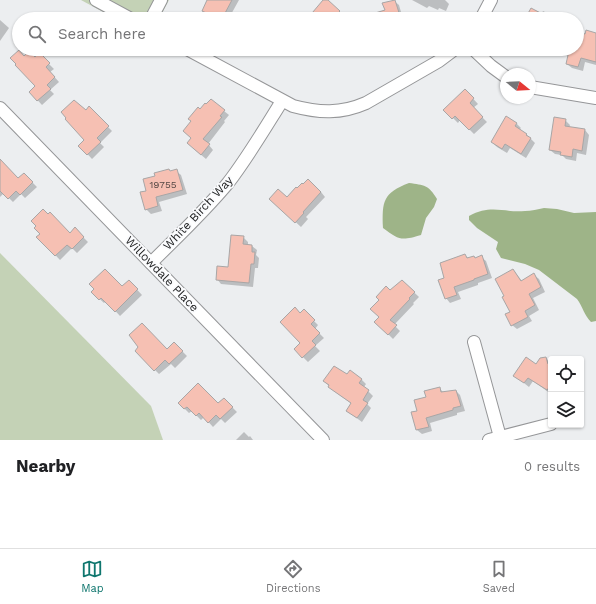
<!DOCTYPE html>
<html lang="en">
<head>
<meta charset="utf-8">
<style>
  :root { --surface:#fff; --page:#f2f2f2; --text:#202124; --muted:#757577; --line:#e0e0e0; --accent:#0f766e }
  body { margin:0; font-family:"Work Sans",sans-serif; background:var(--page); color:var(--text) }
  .controls { position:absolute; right:12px; bottom:12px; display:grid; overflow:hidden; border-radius:4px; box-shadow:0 1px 3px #0004 }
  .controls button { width:36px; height:36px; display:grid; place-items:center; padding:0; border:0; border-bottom:1px solid var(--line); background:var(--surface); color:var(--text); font:20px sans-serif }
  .compass { position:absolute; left:500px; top:68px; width:36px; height:36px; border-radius:50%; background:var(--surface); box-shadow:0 1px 3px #0004; rotate:108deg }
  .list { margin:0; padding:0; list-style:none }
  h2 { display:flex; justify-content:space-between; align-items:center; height:52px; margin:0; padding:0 16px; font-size:17px }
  h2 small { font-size:13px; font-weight:400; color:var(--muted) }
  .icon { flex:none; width:22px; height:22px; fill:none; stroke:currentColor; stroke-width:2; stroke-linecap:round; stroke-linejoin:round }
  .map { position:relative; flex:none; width:596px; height:440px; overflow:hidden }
  .search { position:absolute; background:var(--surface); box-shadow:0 1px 3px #0004; left:12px; right:12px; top:12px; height:44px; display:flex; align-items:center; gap:10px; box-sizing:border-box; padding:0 14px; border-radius:22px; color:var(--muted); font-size:15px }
  .sheet { height:108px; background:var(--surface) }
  nav { display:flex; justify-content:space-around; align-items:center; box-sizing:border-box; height:56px; border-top:1px solid var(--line); background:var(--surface); font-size:11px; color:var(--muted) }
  nav a { display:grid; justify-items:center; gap:2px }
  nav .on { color:var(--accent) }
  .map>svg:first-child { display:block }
  .green { fill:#c4d2b6 }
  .forest { fill:#9eb488 }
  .shadow { fill:#0003 }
  .building { fill:#f6c0b3; stroke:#a8a6a6 }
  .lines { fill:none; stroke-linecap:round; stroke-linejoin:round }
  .minor-casing { stroke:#959698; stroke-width:14 }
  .minor { stroke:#fff; stroke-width:12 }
  .labels { text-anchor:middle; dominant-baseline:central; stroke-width:3.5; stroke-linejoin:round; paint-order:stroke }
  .number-label { font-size:10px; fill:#564946 }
  .street-label { font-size:12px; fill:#202122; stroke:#fafbfd }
</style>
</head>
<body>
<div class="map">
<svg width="596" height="440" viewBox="0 0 596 440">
  <rect width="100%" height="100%" fill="#eceef0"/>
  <!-- green -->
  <g class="green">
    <path d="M81,0H169L159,19H116Z"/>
    <path d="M0,253L151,406L163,440H0Z"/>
  </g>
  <!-- forest -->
  <g class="forest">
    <path d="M409,183C424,185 429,185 437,199L434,207L426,218L421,235C401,241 399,240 383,228C382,201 383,193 409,183Z"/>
    <path d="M544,208L557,209L574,213L596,212V321L591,322C584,315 583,307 577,299L539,270L525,264L501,258L496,249L498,242L477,228L469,220V216C491,204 504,213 525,211C531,211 538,209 544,208Z"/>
  </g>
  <!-- shadow -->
  <g class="shadow">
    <path d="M208,0H239L229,18L227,17L226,19H215L207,15L203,10Z"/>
    <path d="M412,0H445L449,4L446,11L439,8L438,10L429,6L427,8Z"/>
    <path d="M394,1L399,5L403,19H371L386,11Z"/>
    <path d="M543,11L551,15L555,19H526L541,15Z"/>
    <path d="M0,20L9,28L0,41Z"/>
    <path d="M577,33L586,35L596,34V65L585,62L583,71L572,68L567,64L571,49H577Z"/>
    <path d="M39,54L54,69L50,72L59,82L50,90L54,94L42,105L30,92L36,87L25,57L35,58Z"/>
    <path d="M465,90L478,104L473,108L487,122L474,134L460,120L458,123L445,110Z"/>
    <path d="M89,108L112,131L100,143L104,147L92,159L80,146L86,140L68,118L86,111Z"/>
    <path d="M200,110L224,111L229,115L224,121L225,122L208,144L213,150L206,159L193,148L192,138Z"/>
    <path d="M565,120L570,125L569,128L585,130L589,135L586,155L577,153L576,161L566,159L562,155L555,154L550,150Z"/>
    <path d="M516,123L521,128L519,130L526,134L535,143L526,158L510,148L507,153L497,147L492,142Z"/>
    <path d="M0,160L19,179L24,174L37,187L25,198L21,194L13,202L4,193L0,197Z"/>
    <path d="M176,171L181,175L187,194L159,202L162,211L151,214L146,209L147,191Z"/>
    <path d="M321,192L325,197L306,217L308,219L301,227L275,203L287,198Z"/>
    <path d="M75,229L88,242L77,253L72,248L60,260L38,237L41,234H70Z"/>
    <path d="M243,237L248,242V245L252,246L257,250L256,255L259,258L258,268H255L253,287L221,284L217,279L229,268Z"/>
    <path d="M465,255L469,259H475L481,257L486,261L492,278L478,283V285L458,292L461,299L450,303L446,298L445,279Z"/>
    <path d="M513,270L522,281L534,275L539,279L545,292L533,298L539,310L529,316L532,321L517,329L512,325Z"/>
    <path d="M129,281L142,295L120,316L106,301L104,303L92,292L95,289L122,288Z"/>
    <path d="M402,281L419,297L413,303L414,304L394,325L400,331L393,339L376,322L380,317L390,291Z"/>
    <path d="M304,311L318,325L315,329L324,338L315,346L320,351L308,362L295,349L301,343L300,314Z"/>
    <path d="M174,343L187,356L175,368L171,364L159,374L136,351L167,350Z"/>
    <path d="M546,358L551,365V394L533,381L529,387L515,376L537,365Z"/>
    <path d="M347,376L361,379L366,384L364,387L373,396L367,404L371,408L362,422L347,411L352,404L334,391L324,381Z"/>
    <path d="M439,388L444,393L456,391L460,395L465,411L457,413V415L430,423L432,431L422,434L417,430L418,411L427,397Z"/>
    <path d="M224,399L237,412L225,423L221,419L213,427L204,417L201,420L192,411L189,413L179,403L218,405Z"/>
    <path d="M244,432L249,437L250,436L253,440H236Z"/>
  </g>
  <!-- building -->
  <g class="building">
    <path d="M207,0H232L224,15L222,13L219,19L202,11Z"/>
    <path d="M323,0H328L340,11L339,12L347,19H307Z"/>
    <path d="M395,0L401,19H363L362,17L385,10L382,3Z"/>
    <path d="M531,8L552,19H525Z"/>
    <path d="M586,30L596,33V62L581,58L578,67L566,64L568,55L557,53V49H577V32L585,34Z"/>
    <path d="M19,50L24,56L29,51L35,57L39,52L50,63L46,67L55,77L47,85L51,89L37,101L29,92L35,86L15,65L16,64L10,58Z"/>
    <path d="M465,89L474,98L470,103L483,117L469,130L455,116L452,119L443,110Z"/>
    <path d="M211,99L225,110L220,116L222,117L203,139L210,144L201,155L187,143L191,138L183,131L191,121L188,119L198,107L200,109L205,103L206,104Z"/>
    <path d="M74,100L86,110L89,106L109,126L97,138L101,142L87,155L78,146L84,140L65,119L66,118L61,112Z"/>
    <path d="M506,116L517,123L515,126L527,134L526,135L531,138L521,154L505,144L502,149L491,142Z"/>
    <path d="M554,117L566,119L565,126L585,129L582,151L573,149L572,157L560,155L561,152L549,150Z"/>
    <path d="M0,159L18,178L24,173L33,182L20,195L16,191L8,199L0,191Z"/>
    <path d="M169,169L170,171L177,169L183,190L156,197L158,206L145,210L140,192L146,191L143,179L155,176L154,173Z"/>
    <path d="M308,179L321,192L303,212L304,213L295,223L269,199L278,189L287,197L296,187L297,188L302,183L303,184Z"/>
    <path d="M43,209L48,214L50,212L70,233L75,227L84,237L72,249L67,245L55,256L36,237L40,234L34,228L36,226L31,221Z"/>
    <path d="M231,235L244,236L243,244L252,245V252H255L254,264H251L249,283L216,280L217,266L228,267Z"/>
    <path d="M465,254L467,258L474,256L475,258L482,255L488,274L474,279V280L454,287L457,295L445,299L438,280L444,278L440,263Z"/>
    <path d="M105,269L122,286L129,280L138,289L115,312L101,298L99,300L91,292L94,289L89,284Z"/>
    <path d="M513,269L521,281L534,273L541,287L529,294L535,305L525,311L528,317L511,326L505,314L510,312L502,297L504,296L495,279Z"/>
    <path d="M402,280L415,292L409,298L410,299L390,320L397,325L388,335L374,322L379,317L370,309L379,300L376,297L386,286L390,290Z"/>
    <path d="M295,307L300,313L304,309L315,320L311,324L320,333L312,341L316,345L302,358L294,349L300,343L280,322Z"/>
    <path d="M142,323L167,349L174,342L183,351L169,364L165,360L154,371L135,351L138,347L129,335Z"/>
    <path d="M526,357L536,364L540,358L546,357L548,364L551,366V385L547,390L528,378L524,383L513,376Z"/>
    <path d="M334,366L347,374L350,370L362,379L359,383L369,390L363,400L368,403L357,418L346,411L351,403L328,387L329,385L323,381Z"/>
    <path d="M198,383L218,403L224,398L233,407L220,419L216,415L208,423L199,413L196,416L187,407L184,409L178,403Z"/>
    <path d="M440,387L441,392L456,390L461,406L453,408V410L426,418L429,427L416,430L411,412L417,411L414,400L426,397L424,391Z"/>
  </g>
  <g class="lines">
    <defs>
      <g id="minor">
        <path d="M96,0L131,19"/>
        <path d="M151,19L161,0"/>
        <path d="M481,19L491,0"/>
        <path d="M187,49L293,106C319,113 341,114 366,103L439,61L455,49"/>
        <path d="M473,49L491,66L506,77"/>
        <path d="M530,87L596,98"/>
        <path d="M0,108L323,440"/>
        <path d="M151,263C177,237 204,212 228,183C248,157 265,128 282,101"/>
        <path d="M474,342L500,437"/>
        <path d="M489,440L551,424"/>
      </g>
    </defs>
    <!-- minor casing -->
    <use href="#minor" class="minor-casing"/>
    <!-- minor -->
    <use href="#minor" class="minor"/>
  </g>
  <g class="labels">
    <!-- number labels -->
    <g class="number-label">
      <text x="163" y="184">19755</text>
    </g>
    <!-- street labels -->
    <g class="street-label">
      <text transform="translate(198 213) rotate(-47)">White Birch Way</text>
      <text transform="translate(162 274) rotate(46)">Willowdale Place</text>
    </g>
  </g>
</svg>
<div class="controls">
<button><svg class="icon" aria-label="locate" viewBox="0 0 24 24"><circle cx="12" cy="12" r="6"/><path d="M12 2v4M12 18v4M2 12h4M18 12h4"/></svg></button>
<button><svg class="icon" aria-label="layers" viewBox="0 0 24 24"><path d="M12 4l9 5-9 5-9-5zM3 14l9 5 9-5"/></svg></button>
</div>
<svg class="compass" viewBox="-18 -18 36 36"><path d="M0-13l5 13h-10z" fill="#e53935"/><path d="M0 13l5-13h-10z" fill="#757577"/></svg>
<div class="search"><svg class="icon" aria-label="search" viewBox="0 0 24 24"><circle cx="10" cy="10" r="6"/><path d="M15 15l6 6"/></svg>Search here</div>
</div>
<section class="sheet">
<h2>Nearby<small>0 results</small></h2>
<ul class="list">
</ul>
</section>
<nav>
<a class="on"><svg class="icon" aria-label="map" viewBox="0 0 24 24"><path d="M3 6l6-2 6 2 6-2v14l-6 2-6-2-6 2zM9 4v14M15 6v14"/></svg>Map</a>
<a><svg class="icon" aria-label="directions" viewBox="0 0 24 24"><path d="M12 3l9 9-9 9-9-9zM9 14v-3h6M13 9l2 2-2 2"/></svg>Directions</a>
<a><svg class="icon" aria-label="saved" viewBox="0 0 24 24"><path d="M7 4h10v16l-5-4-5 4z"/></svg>Saved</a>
</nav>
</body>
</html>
